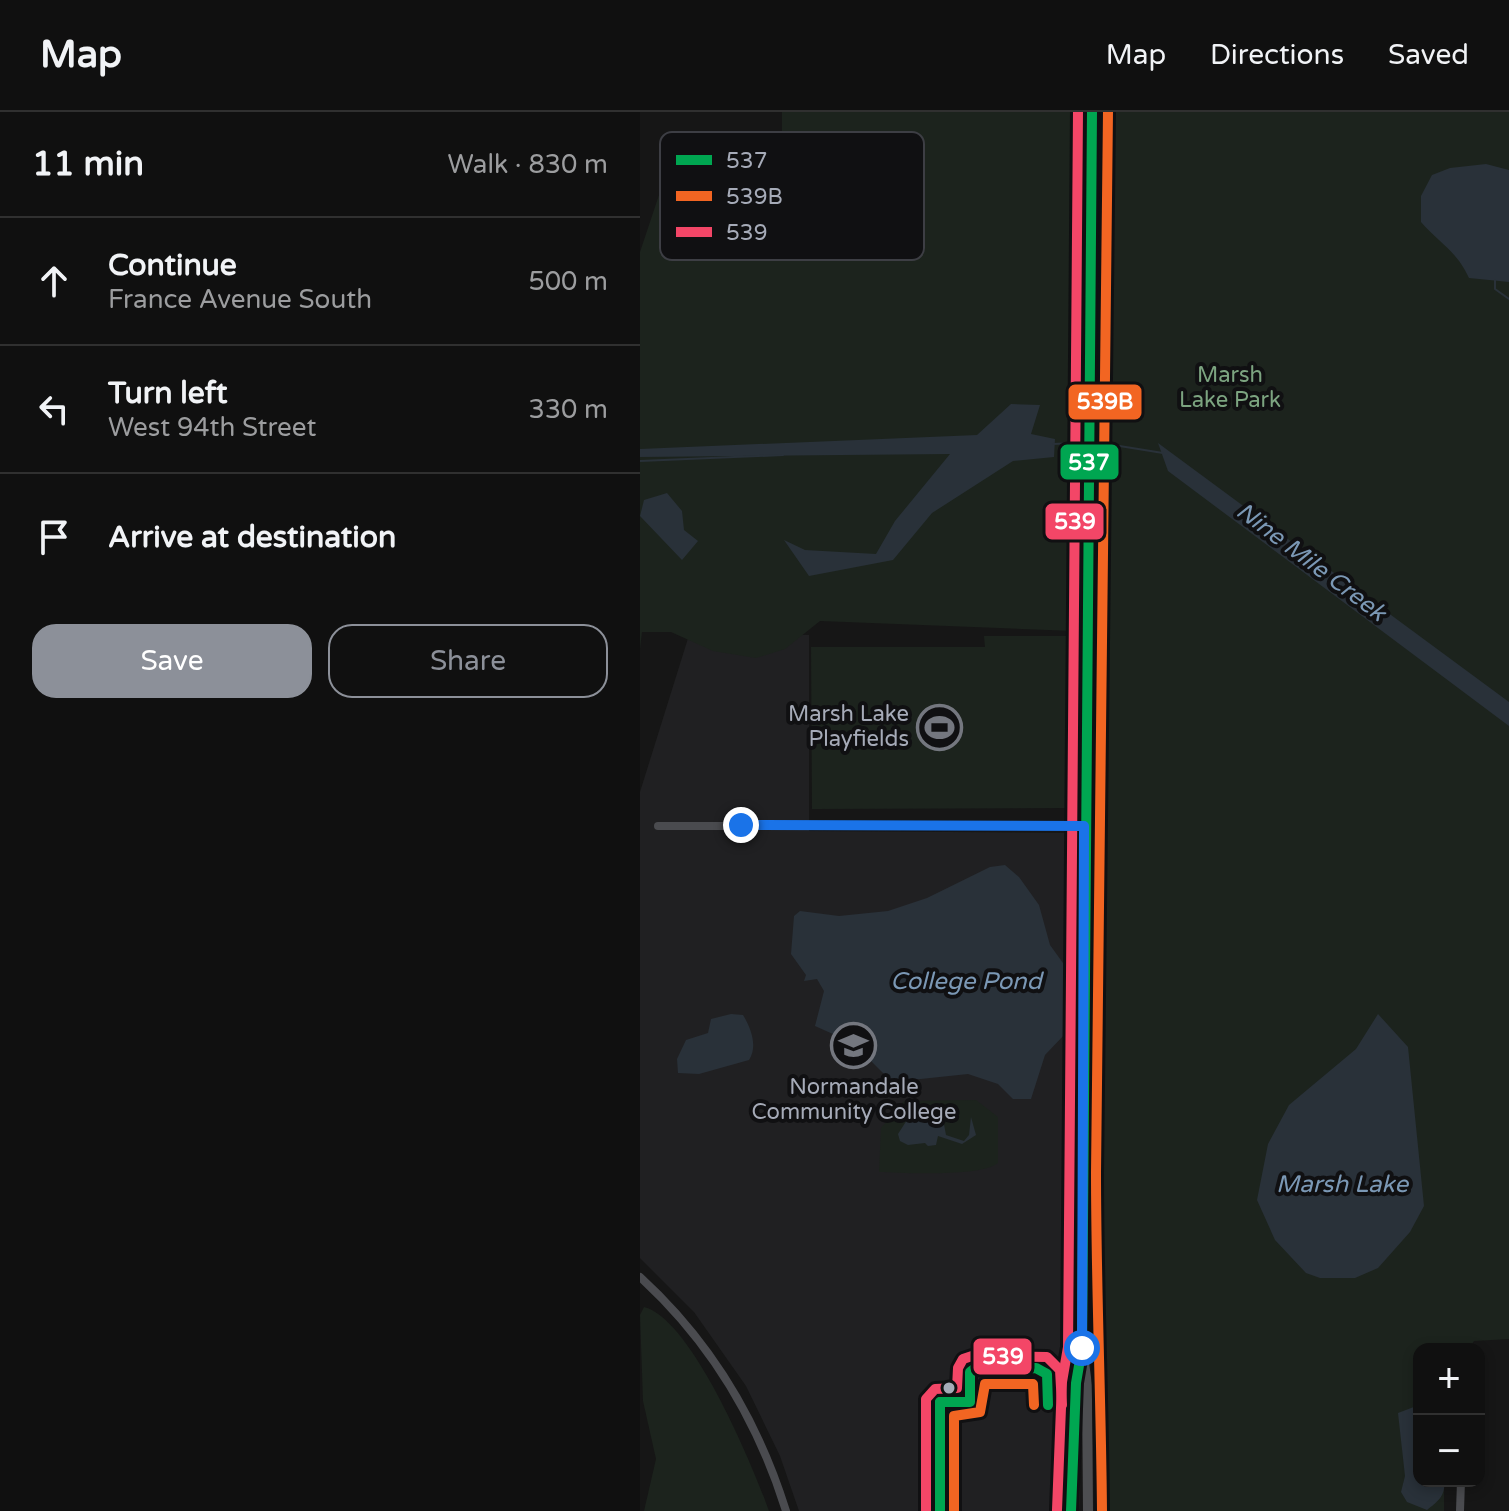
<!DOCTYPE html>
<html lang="en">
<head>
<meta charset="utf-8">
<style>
  :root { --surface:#101010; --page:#191919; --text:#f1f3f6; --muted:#9c9d9f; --line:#303030; --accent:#8c9099 }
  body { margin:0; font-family:"Varela Round",sans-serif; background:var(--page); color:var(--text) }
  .controls { position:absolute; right:24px; bottom:24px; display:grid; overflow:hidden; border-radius:16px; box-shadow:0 4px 12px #0003 }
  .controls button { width:72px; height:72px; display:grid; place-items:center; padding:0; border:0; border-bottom:2px solid var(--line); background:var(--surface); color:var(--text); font:40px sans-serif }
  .stop { position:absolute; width:24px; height:24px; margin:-18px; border:6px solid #1a73e8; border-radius:50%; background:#fff }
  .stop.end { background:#1a73e8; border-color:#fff; box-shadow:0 2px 8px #0008 }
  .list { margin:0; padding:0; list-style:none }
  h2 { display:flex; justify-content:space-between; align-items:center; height:104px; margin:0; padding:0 32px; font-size:34px }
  h2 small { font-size:26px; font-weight:400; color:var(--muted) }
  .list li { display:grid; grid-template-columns:52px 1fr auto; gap:24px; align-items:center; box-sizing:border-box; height:128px; padding:0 32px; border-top:2px solid var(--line) }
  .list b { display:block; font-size:30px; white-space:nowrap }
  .list p { margin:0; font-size:26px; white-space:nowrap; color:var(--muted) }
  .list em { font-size:26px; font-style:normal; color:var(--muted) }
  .actions { display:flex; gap:16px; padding:24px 32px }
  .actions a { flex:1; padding:18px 0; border:2px solid var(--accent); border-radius:24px; text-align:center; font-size:28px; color:var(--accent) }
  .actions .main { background:var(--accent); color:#fff }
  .icon { flex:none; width:44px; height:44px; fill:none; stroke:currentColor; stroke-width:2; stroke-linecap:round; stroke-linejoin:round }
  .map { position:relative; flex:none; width:869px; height:1399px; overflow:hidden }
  header { display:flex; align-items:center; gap:48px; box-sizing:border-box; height:112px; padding:0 40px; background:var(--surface); border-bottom:2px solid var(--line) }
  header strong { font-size:38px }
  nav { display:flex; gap:44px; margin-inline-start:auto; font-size:28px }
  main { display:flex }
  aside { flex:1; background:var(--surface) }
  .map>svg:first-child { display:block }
  .built { fill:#202022 }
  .green { fill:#1c231d }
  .water { fill:#293139 }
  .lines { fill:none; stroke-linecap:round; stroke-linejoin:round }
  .stream { stroke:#293139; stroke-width:2 }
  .minor { stroke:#4a4b4f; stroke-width:8 }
  .major { stroke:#4d4e51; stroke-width:10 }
  .bus-1-casing { stroke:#101012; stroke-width:16 }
  .bus-2-casing { stroke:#101012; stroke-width:16 }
  .bus-3-casing { stroke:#101012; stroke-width:16 }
  .bus-1 { stroke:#00a651; stroke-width:10 }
  .bus-2 { stroke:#f26522; stroke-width:10 }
  .bus-3 { stroke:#f34667; stroke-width:10 }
  .route { stroke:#1a73e8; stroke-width:10 }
  .bus-dot { fill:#a6abb8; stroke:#101012; stroke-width:3 }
  .labels { text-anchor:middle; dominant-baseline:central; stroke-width:8; stroke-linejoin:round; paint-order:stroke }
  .park-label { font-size:22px; fill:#7ca480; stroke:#101012 }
  .poi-label { font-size:22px; fill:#a6abb8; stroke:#101012; text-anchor:end }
  .water-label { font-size:24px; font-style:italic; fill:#7b98b5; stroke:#101012 }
  .key { fill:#101012; stroke:#3d3e44; stroke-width:2 }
  .key-label { font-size:22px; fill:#a6abb8 }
  .line-badge { stroke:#101012; stroke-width:3 }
  .badge-label { font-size:22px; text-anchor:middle; font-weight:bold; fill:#fff }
</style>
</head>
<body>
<header>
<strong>Map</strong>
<nav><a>Map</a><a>Directions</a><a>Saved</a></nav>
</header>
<main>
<aside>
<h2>11 min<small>Walk · 830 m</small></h2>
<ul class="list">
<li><svg class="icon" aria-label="ahead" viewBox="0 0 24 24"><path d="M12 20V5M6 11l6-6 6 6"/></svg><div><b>Continue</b><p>France Avenue South</p></div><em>500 m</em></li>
<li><svg class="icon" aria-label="left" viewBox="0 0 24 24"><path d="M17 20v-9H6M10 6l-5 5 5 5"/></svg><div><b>Turn left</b><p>West 94th Street</p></div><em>330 m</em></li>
<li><svg class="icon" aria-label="arrive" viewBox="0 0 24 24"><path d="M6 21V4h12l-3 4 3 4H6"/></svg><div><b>Arrive at destination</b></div></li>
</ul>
<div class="actions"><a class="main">Save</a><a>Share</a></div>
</aside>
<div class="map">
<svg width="869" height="1399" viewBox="0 0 869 1399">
  <rect width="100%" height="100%" fill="#161616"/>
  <!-- built -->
  <path class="built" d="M50,520L169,523V719L430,721L425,1392L422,1399H159L140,1344L106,1274L54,1200L0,1146V680Z"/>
  <!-- green -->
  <g class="green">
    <path d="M142,0H869V1227L834,1229L829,1237H779V1369H804V1399H465L459,520L180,509L145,537L116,546L73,539L31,520H2L0,537V140L27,59L142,54Z"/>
    <path d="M344,524H430L428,696L172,697L171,535H345Z"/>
    <path d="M336,988L358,1005V1051C341,1065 264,1061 239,1060L241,1016L264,989Z"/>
    <path d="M4,1195C52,1207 113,1354 129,1399H4L16,1347L3,1289L0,1203Z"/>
  </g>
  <!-- water -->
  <g class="water">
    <path d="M846,52L869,58V170L829,166C816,138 800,132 781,110V84L792,63L810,56Z"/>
    <path d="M371,292L400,293L391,322L415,327L414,345L373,349L292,401L253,448L169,464L144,428L165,438L236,442L255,409L310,342L0,345V337L337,323Z"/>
    <path d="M518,331L869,590V614L528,359Z"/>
    <path d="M27,381L42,399L44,418L58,429L42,448L0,404L4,388Z"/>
    <path d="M365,753L379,765L399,793L410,833L428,858L425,922L405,943L391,987H373L358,972L328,962L252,970L213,931L175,914L184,879L177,867L164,869L166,863L151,842L154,804L160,799L199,804L248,799L287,786L350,755Z"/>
    <path d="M91,902L103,903C111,916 118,934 109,948L59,962L38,961L37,947L46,928L68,921L71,907Z"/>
    <path d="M738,902L768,935L784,1094L770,1120L738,1156L715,1166H680L666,1161L635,1128L617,1088L628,1032L649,993L716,937Z"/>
    <path d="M282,1004L303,1007L306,1023L324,1029L329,1023L331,1005L336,1023L322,1032L298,1024L296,1033L288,1034L285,1031L268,1033L260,1029L258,1022L267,1008Z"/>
    <path d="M779,1293V1369H804C806,1384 797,1390 787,1398L767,1390L761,1380L765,1364L758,1301Z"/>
  </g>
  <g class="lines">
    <!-- stream -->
    <g class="stream">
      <path d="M855,168V177L869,187"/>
      <path d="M461,331L523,341"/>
      <path d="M413,332L436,331"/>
      <path d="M0,349L143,343"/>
    </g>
    <!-- minor -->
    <g class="minor">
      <path d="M18,714H444"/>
      <path d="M0,1165C70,1229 118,1309 146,1399"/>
      <path d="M820,1399L821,1369"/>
    </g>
    <!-- major -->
    <g class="major">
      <path d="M434,1399L436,1271L440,1245"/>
      <path d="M448,1399L447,1273L442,1236V1060L454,0"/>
    </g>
    <defs>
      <g id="bus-1">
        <path d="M300,1290H330V1260L334,1257L396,1256L407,1262L408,1293"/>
        <path d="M300,1290V1399"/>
        <path d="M431,1399L436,1271L442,1236L452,0"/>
      </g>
      <g id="bus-2">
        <path d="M314,1399V1304L340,1300L345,1272H393L394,1293"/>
        <path d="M462,1399C461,1286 456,1173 456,1060L468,0"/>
      </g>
      <g id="bus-3">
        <path d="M417,1398L422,1270L428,1235L438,0"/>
        <path d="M286,1399V1287L295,1277L317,1276L318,1256L323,1247L332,1244L407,1245L420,1258L422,1293"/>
      </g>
    </defs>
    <!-- bus-1 casing -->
    <use href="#bus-1" class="bus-1-casing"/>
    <!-- bus-2 casing -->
    <use href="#bus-2" class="bus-2-casing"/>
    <!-- bus-3 casing -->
    <use href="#bus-3" class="bus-3-casing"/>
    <!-- bus-1 -->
    <use href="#bus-1" class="bus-1"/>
    <!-- bus-2 -->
    <use href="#bus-2" class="bus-2"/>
    <!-- bus-3 -->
    <use href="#bus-3" class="bus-3"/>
  </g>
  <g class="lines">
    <!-- route -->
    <path class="route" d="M101,713L444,714L442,1236"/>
  </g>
  <!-- icons -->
  <defs>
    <symbol id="stadium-ring" viewBox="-11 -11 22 22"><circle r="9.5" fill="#101012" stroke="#74777f" stroke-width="1.5"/><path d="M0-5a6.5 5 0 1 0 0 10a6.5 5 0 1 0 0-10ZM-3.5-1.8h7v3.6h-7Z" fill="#74777f"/></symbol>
    <symbol id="university-ring" viewBox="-11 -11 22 22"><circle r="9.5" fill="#101012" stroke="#74777f" stroke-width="1.5"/><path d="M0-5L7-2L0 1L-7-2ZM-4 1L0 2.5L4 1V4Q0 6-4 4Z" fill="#74777f"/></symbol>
  </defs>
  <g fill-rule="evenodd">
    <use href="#stadium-ring" x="274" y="590" width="51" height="51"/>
    <use href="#university-ring" x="188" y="908" width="51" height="51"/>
  </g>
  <!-- markers -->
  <circle class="bus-dot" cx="309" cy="1276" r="7"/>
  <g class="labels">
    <!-- park labels -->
    <g class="park-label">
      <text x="590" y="263">Marsh<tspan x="590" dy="25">Lake Park</tspan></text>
    </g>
    <!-- poi labels -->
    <g class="poi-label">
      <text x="269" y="602">Marsh Lake<tspan x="269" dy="25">Playfields</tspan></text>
      <text x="214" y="975" text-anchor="middle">Normandale<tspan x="214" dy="25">Community College</tspan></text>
    </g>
    <!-- water labels -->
    <g class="water-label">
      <text transform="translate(671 450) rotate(37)">Nine Mile Creek</text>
      <text x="326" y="869">College Pond</text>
      <text x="702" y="1072">Marsh Lake</text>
    </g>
  </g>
  <!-- legend -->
  <rect x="20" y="20" width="264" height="128" rx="12" class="key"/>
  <rect x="36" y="43" width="36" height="10" fill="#00a651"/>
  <rect x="36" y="79" width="36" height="10" fill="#f26522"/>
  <rect x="36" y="115" width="36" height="10" fill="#f34667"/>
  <g class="key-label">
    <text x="86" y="56">537</text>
    <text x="86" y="92">539B</text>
    <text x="86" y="128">539</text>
  </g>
  <g class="line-badge">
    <rect x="427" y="271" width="76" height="38" rx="8" fill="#f26522"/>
    <rect x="419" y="331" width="61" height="38" rx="8" fill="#00a651"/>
    <rect x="404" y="390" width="61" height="39" rx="8" fill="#f34667"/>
    <rect x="332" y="1225" width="61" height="39" rx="8" fill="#f34667"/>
  </g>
  <g class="badge-label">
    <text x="465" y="297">539B</text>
    <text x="449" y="358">537</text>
    <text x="435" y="417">539</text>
    <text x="363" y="1252">539</text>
  </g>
</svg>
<div class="controls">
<button>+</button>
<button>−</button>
</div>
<div class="stop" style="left:442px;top:1236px"></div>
<div class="stop end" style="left:101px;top:713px"></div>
</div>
</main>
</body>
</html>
